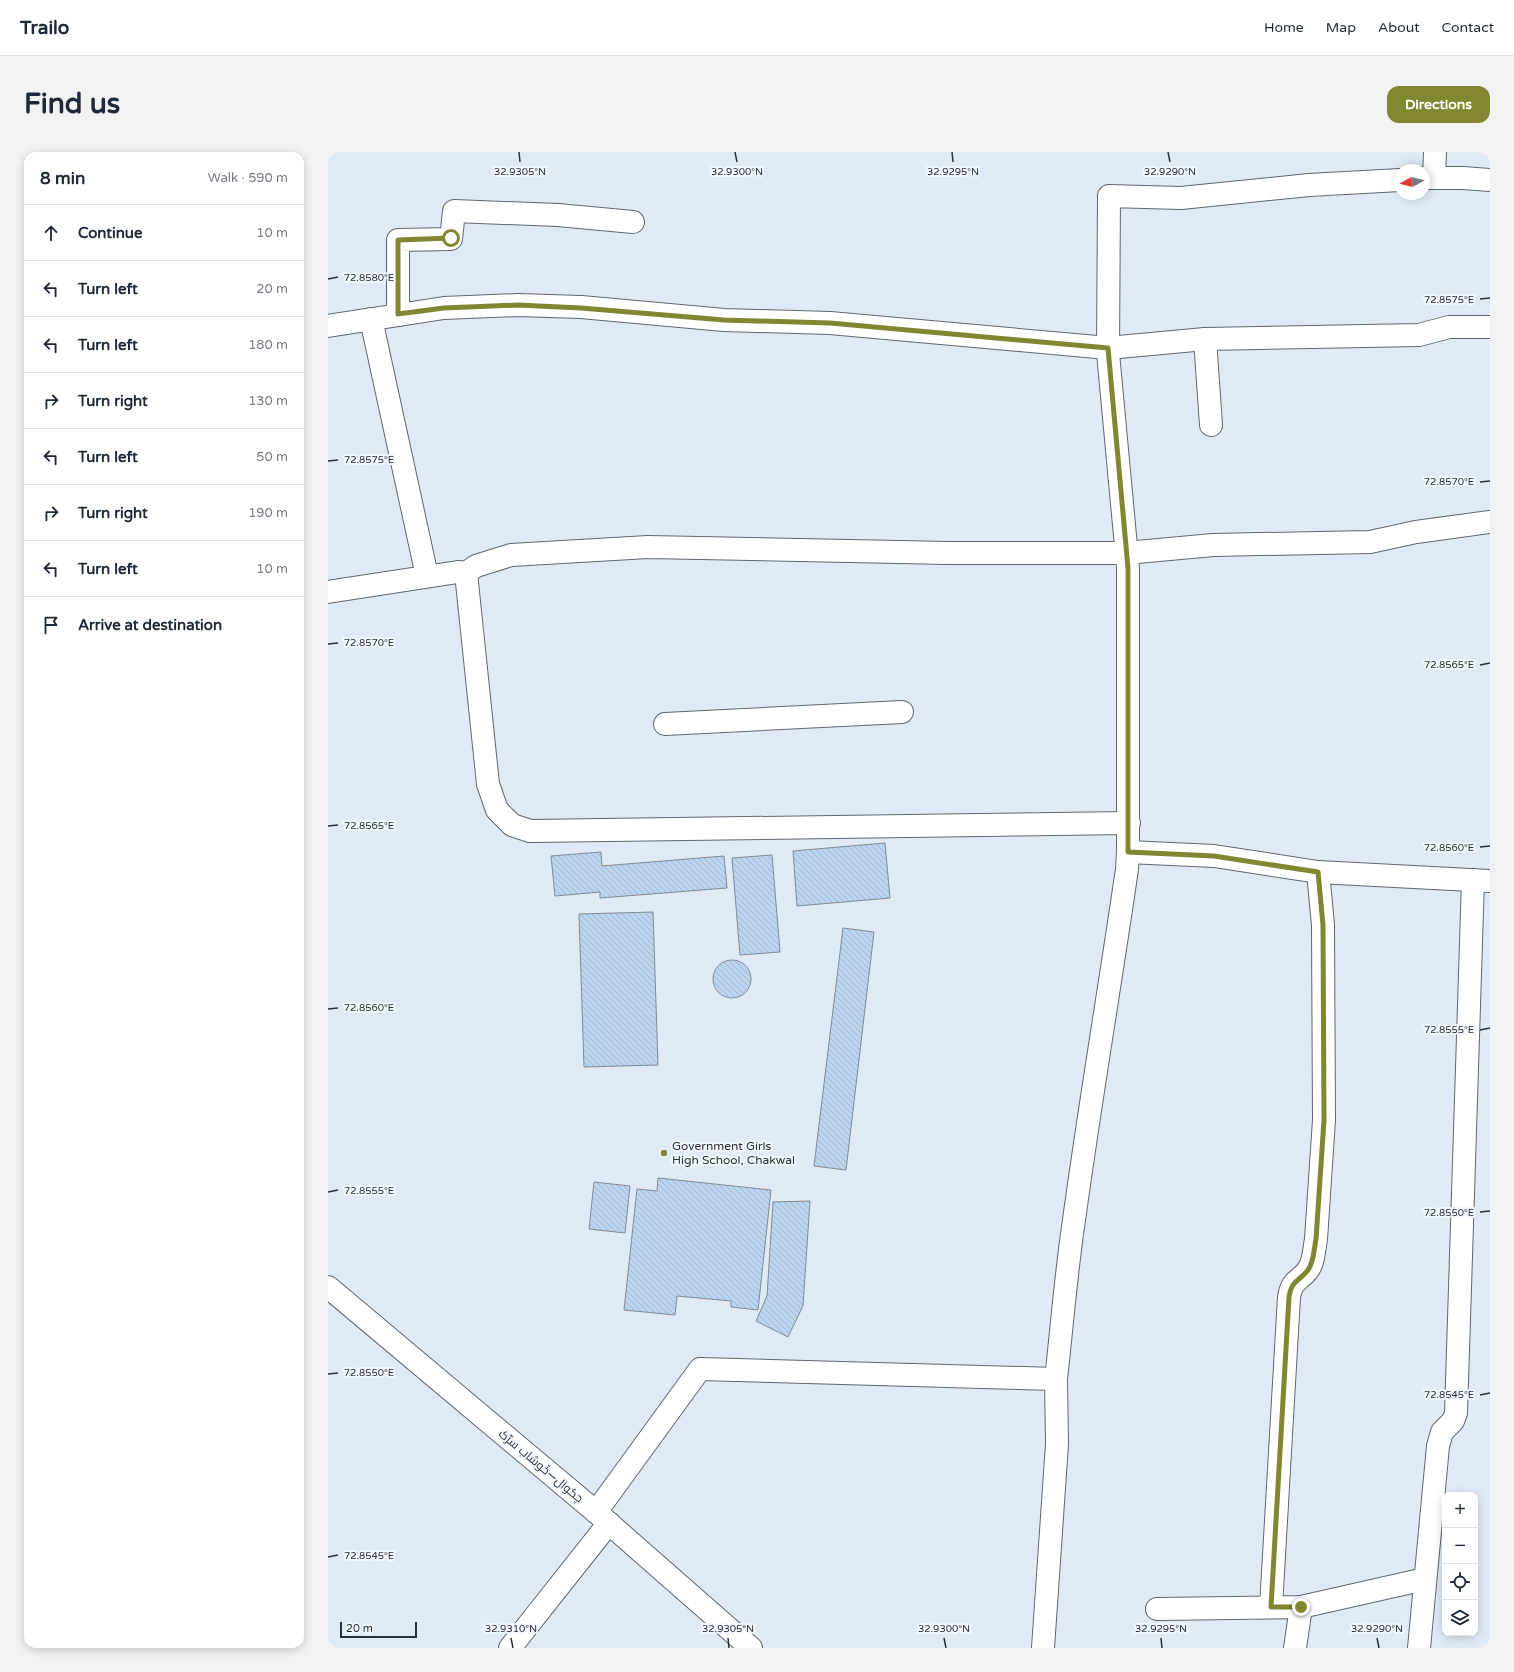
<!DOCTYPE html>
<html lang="en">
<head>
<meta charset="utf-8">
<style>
  :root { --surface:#fff; --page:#f2f2f3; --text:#1f2937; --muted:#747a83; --line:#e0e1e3; --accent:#818631 }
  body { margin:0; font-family:"Varela Round",Cairo,sans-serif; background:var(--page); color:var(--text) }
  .controls { position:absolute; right:12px; bottom:12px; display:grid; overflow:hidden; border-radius:8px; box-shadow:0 2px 10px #0003 }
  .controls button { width:36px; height:36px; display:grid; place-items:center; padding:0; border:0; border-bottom:1px solid var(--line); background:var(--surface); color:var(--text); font:20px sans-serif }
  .compass { position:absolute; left:1066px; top:12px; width:36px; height:36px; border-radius:50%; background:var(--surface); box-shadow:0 2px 10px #0003; rotate:262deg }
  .scale { position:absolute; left:12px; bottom:10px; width:77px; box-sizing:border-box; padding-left:4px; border:2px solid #2b2f33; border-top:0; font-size:11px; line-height:14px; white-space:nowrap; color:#2b2f33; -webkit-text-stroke:3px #f1f7fe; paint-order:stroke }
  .stop { position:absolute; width:12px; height:12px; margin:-9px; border:3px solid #818631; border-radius:50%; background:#fff }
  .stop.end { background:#818631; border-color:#fff; box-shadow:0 1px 4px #0008 }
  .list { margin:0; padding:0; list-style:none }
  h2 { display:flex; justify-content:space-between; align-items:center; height:52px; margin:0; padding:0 16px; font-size:17px }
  h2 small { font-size:13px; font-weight:400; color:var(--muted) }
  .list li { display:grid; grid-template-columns:26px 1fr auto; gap:12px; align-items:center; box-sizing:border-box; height:56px; padding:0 16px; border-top:1px solid var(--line) }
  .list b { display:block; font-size:15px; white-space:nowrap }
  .list em { font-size:13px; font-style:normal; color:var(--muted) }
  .icon { flex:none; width:22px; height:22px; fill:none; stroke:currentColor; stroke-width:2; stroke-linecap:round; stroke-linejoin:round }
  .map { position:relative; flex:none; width:1162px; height:1496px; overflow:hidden; border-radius:12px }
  header { display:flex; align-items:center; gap:24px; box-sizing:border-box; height:56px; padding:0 20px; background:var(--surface); border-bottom:1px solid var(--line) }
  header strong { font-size:19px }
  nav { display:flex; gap:22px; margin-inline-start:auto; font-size:14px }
  .intro { display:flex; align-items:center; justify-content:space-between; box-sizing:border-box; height:96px; padding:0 24px }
  h1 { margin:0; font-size:28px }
  .button { padding:10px 18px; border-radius:12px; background:var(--accent); color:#fff; font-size:14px; font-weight:700 }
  main { display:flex; gap:24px; padding:0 24px }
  aside { flex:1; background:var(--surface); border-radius:12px; box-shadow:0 2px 10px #0003 }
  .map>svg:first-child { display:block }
  .building { fill:url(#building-back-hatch); stroke:#808a94 }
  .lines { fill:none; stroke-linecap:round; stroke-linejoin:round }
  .minor-casing { stroke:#5e6670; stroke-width:24 }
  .highway-casing { stroke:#5e6670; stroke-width:24 }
  .minor { stroke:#fff; stroke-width:22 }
  .highway { stroke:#fff; stroke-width:22 }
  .route { stroke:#818631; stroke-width:5 }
  .ticks { fill:none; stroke:#2b2f33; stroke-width:1.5 }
  .poi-dot { fill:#818631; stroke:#f1f7fe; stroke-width:1.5 }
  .labels { text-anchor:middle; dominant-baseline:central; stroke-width:4; stroke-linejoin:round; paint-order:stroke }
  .poi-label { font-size:12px; fill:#2b2f33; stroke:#f1f7fe; text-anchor:start }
  .street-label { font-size:12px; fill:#2b2f33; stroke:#f1f7fe }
  .ticks-label { font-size:10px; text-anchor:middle; fill:#2b2f33; stroke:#f1f7fe; stroke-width:4; stroke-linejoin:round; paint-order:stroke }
</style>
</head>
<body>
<header>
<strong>Trailo</strong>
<nav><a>Home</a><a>Map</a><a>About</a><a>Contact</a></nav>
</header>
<div class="intro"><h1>Find us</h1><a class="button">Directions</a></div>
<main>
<aside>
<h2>8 min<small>Walk · 590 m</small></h2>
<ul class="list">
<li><svg class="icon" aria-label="ahead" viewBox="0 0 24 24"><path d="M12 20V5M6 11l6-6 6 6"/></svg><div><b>Continue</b></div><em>10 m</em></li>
<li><svg class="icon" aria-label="left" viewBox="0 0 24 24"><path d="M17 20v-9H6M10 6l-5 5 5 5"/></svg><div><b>Turn left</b></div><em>20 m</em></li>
<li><svg class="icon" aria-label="left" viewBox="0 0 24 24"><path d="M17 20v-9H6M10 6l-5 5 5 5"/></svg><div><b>Turn left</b></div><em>180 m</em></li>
<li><svg class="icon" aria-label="right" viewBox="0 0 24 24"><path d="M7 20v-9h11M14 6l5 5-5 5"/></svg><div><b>Turn right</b></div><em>130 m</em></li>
<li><svg class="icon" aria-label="left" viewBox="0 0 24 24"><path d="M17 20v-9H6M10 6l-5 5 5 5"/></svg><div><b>Turn left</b></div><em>50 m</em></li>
<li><svg class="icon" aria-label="right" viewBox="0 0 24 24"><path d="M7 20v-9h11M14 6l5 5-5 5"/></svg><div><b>Turn right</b></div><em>190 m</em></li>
<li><svg class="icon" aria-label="left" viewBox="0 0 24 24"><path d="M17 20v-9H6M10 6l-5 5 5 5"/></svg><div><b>Turn left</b></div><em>10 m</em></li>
<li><svg class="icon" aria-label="arrive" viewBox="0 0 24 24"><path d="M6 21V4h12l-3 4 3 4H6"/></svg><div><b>Arrive at destination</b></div></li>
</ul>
</aside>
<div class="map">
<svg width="1162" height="1496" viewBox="0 0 1162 1496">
  <defs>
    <pattern id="building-back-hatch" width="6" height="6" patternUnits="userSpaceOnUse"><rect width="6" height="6" fill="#bbd4f0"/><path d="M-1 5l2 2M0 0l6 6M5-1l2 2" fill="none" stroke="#a1b6ce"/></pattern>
  </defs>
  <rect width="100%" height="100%" fill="#e0eaf6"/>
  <!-- building -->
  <g class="building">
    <path d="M557,691L562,746L469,754L465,699Z"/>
    <path d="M273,700L274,714L396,704L399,736L272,746V740L227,744L223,704Z"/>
    <path d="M444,703L452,800L412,803L404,706Z"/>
    <path d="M325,760L330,913L256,915L251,762Z"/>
    <path d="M515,776L546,780L518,1018L486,1014Z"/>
    <circle cx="404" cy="827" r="19"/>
    <path d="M330,1026L443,1038L430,1158L403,1155V1149L349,1144L347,1163L296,1158L309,1037L329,1039Z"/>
    <path d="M266,1030L302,1034L297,1081L261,1077Z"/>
    <path d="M482,1049L475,1154L460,1185L428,1169L439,1144L445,1050Z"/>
  </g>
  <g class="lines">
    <defs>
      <g id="minor">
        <path d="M1096,26H1135L1162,28"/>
        <path d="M1106,26L1107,0"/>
        <path d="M70,163V88L123,87L126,59L230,63L305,70"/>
        <path d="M43,167L99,424"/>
        <path d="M0,174L116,156L190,153L253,155L396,168L502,171L780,196L877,187L1091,183L1121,175H1162"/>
        <path d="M877,187L883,273"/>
        <path d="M138,421L160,632L169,658L184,673L202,679L801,671"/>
        <path d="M0,440L130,420L138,421L148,414L183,403L320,395L620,401H798L885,393L1042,390L1088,380L1162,370"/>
        <path d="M337,572L574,560"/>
        <path d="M800,700L886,704L990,720L1162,729"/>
        <path d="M728,1227C734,1174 738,1121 746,1068C762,951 782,834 799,717L800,700V416L780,201L781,44L853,46L981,33L1072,28"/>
        <path d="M268,1360L372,1217L728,1227L729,1292L715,1496"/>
        <path d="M943,1455L961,1145C964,1127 971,1130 980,1118C986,1110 986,1097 988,1087L996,968L995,773L990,720"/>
        <path d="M829,1457L973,1455L1097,1427"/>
        <path d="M182,1496L281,1371"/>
        <path d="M967,1496L973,1455"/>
        <path d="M1091,1496L1110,1294L1114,1280L1125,1269L1128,1261L1145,728"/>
      </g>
      <path id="highway" d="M0,1135L268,1360L423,1496"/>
    </defs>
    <!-- minor casing -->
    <use href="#minor" class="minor-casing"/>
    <!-- highway casing -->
    <use href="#highway" class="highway-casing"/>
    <!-- minor -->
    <use href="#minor" class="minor"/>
    <!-- highway -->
    <use href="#highway" class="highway"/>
  </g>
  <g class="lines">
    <!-- route -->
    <path class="route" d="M123,86L70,88V162L116,156L190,153L253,156L396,168L502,171L780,196L800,416V700L886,704L990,720L995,773L996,968L988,1087C986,1097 986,1110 980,1118C971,1130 964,1127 961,1145L943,1455H973"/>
  </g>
  <!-- ticks -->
  <path class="ticks" d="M191,0L192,10M407,0L409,10M624,0L625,10M840,0L842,10M0,127L10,125M1152,147L1162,146M0,309L10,308M1152,330L1162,329M0,492L10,491M1152,513L1162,511M0,674L10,673M1152,695L1162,694M0,857L10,856M1152,878L1162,876M0,1040L10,1038M1152,1060L1162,1059M0,1222L10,1221M1152,1243L1162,1241M0,1405L10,1403M183,1486L185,1496M400,1486L401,1496M616,1486L618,1496M833,1486L834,1496M1049,1486L1051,1496"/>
  <!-- markers -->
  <circle class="poi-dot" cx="336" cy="1001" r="4"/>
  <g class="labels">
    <!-- poi labels -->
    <g class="poi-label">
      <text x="344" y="994">Government Girls<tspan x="344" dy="14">High School, Chakwal</tspan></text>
    </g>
    <!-- street labels -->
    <g class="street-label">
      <text transform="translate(213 1314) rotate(40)">چکوال—خُوشاب سڑک</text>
    </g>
  </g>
  <g class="ticks-label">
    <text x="192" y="23">32.9305°N</text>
    <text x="409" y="23">32.9300°N</text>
    <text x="625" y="23">32.9295°N</text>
    <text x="842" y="23">32.9290°N</text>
    <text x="41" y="129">72.8580°E</text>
    <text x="1121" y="151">72.8575°E</text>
    <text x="41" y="311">72.8575°E</text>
    <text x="1121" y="333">72.8570°E</text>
    <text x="41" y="494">72.8570°E</text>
    <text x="1121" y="516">72.8565°E</text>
    <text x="41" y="677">72.8565°E</text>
    <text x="1121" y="699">72.8560°E</text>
    <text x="41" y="859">72.8560°E</text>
    <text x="1121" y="881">72.8555°E</text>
    <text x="41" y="1042">72.8555°E</text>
    <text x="1121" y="1064">72.8550°E</text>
    <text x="41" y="1224">72.8550°E</text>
    <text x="1121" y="1246">72.8545°E</text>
    <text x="41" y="1407">72.8545°E</text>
    <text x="183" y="1480">32.9310°N</text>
    <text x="400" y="1480">32.9305°N</text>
    <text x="616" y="1480">32.9300°N</text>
    <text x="833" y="1480">32.9295°N</text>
    <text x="1049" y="1480">32.9290°N</text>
  </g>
</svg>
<div class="controls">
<button>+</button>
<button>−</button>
<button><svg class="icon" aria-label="locate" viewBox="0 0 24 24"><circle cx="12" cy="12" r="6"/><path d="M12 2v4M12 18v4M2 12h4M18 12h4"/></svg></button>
<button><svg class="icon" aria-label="layers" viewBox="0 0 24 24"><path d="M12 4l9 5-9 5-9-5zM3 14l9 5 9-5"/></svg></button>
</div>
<svg class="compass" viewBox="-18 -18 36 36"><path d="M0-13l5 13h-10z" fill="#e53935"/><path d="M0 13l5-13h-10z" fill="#747a83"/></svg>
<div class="scale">20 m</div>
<div class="stop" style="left:123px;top:86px"></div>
<div class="stop end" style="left:973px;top:1455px"></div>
</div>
</main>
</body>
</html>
